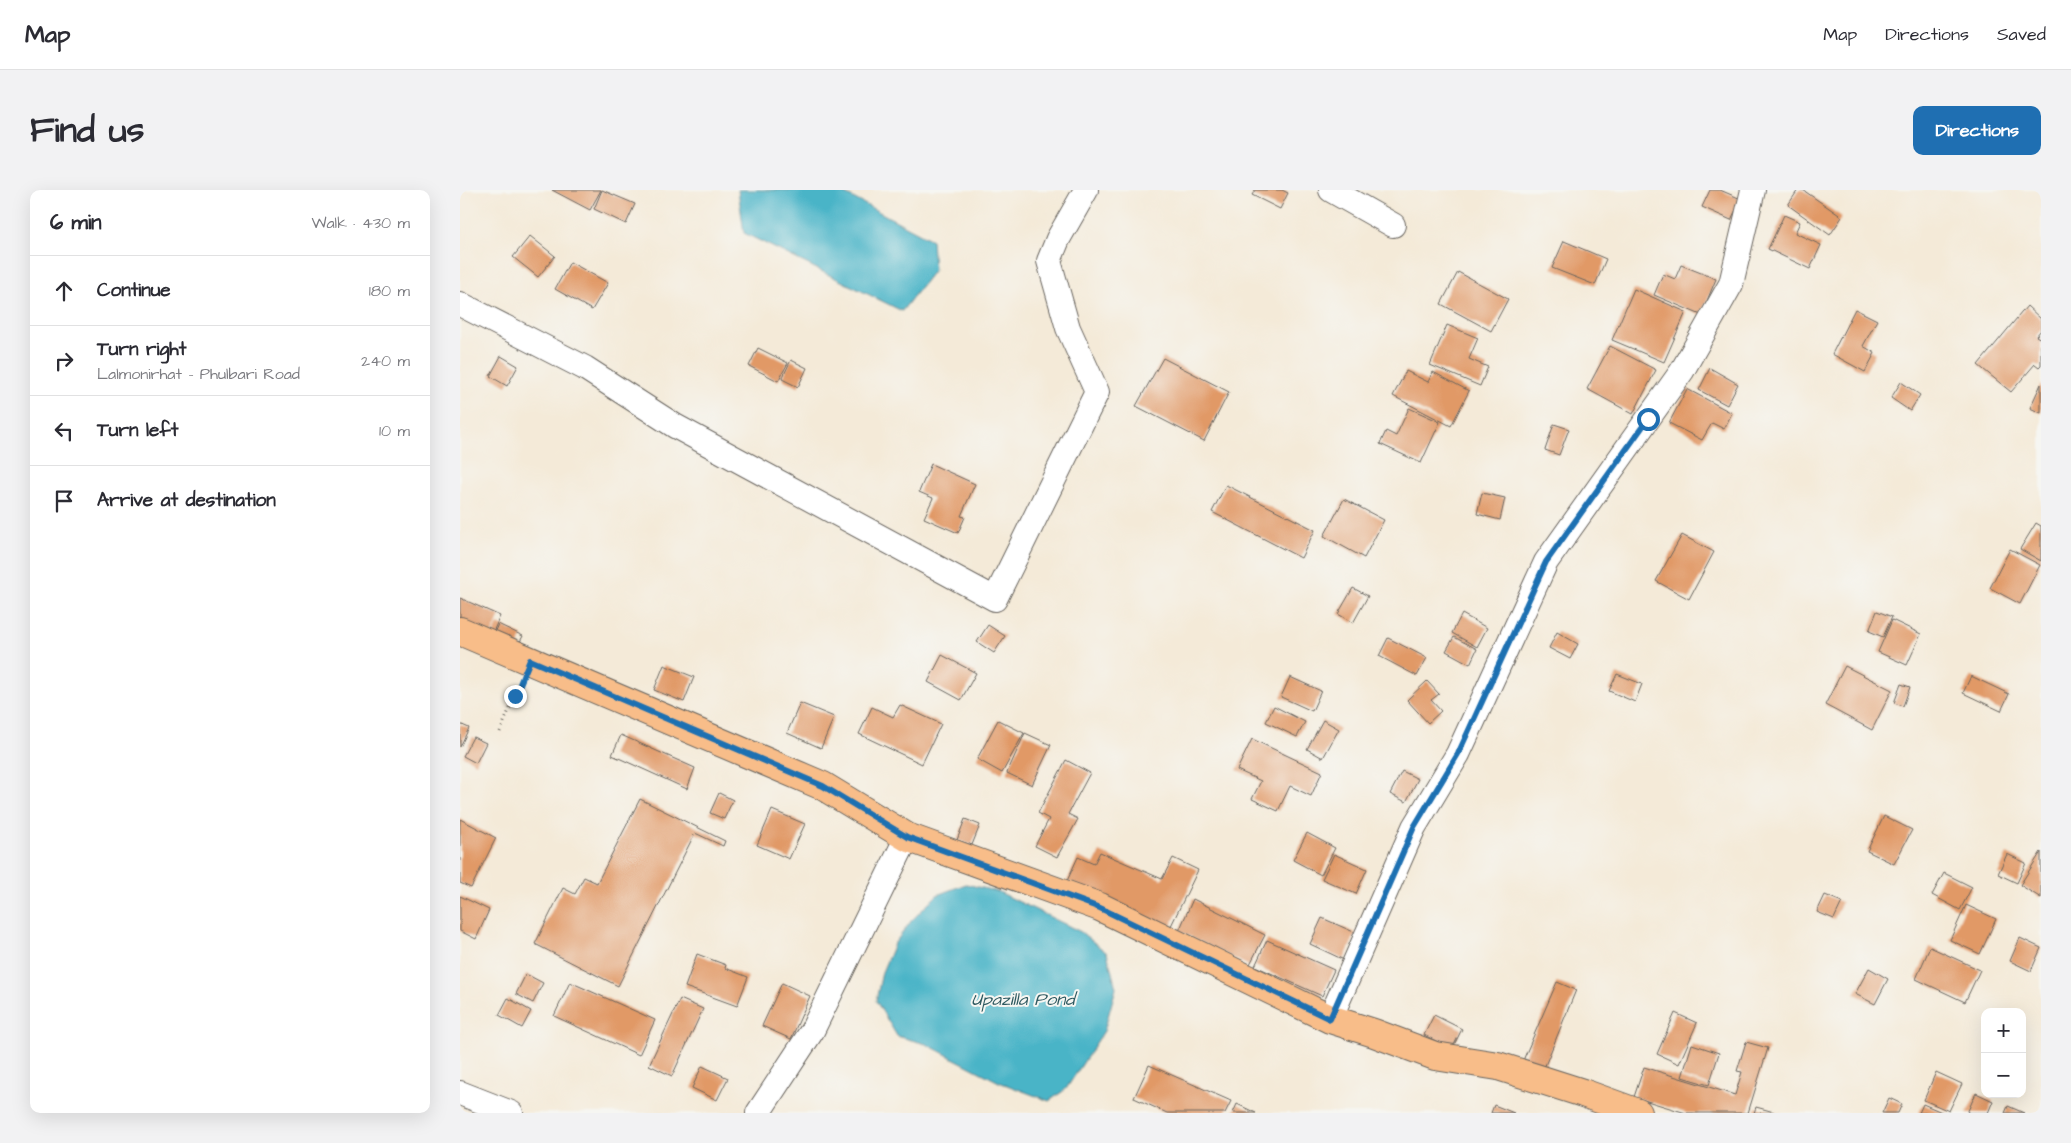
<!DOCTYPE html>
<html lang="en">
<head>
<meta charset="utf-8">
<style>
  :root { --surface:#fff; --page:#f2f2f3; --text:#2b2b33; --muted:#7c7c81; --line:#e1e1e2; --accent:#1f6fb2 }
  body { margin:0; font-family:"Architects Daughter",sans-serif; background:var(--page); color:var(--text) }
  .controls { position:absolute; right:15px; bottom:15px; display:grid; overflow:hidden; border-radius:10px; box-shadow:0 5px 20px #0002 }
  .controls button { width:45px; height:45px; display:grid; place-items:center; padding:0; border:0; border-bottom:1px solid var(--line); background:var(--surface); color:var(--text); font:25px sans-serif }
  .stop { position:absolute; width:15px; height:15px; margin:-11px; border:4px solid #1f6fb2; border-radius:50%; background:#fff }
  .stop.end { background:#1f6fb2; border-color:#fff; box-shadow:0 1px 5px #0008 }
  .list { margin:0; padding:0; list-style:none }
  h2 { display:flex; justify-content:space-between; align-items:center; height:65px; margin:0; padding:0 20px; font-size:21px }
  h2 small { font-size:16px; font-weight:400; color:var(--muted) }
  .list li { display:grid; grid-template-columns:32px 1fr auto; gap:15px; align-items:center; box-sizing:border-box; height:70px; padding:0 20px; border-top:1px solid var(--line) }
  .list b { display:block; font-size:19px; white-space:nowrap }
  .list p { margin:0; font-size:16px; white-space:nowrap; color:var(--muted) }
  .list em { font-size:16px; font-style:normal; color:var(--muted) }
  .icon { flex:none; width:28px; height:28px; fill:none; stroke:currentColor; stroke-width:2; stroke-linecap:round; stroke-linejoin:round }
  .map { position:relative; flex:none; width:1581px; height:923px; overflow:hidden; border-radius:10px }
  header { display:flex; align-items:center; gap:30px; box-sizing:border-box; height:70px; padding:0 25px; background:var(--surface); border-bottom:1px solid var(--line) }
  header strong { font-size:24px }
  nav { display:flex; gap:28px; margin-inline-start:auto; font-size:18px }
  .intro { display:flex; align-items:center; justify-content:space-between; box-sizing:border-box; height:120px; padding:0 30px }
  h1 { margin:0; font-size:35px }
  .button { padding:12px 22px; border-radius:10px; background:var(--accent); color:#fff; font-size:18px; font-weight:700 }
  main { display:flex; gap:30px; padding:0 30px }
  aside { flex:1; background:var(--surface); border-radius:10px; box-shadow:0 5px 20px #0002 }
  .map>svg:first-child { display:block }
  .water { fill:#4ab4c7; stroke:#336872 }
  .building { fill:#e19966 }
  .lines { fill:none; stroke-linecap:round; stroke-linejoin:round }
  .street-casing { stroke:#68645e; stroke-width:26 }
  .primary-casing { stroke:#68645e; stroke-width:30 }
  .path { stroke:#68645e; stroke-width:3; stroke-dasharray:1 4; stroke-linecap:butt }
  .street { stroke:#fff; stroke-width:24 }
  .primary { stroke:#f8bd89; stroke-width:28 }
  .route { stroke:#1f6fb2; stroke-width:6 }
  .labels { text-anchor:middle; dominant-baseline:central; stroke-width:4; stroke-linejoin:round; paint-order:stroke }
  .water-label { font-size:18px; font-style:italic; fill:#2e5960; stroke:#f6f6f2 }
</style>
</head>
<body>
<header>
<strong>Map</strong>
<nav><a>Map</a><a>Directions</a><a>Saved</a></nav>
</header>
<div class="intro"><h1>Find us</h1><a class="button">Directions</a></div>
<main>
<aside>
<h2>6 min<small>Walk · 430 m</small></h2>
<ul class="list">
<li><svg class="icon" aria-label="ahead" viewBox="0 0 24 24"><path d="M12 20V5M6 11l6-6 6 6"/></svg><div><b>Continue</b></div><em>180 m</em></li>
<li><svg class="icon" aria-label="right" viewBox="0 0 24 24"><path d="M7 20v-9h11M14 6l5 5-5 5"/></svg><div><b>Turn right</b><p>Lalmonirhat - Phulbari Road</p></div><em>240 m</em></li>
<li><svg class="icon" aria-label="left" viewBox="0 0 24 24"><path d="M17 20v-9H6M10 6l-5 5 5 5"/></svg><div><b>Turn left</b></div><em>10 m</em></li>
<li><svg class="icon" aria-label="arrive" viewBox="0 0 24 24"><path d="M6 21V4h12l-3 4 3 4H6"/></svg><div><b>Arrive at destination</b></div></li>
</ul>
</aside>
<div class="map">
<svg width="1581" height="923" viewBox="0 0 1581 923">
  <rect width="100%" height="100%" fill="#f6f6f2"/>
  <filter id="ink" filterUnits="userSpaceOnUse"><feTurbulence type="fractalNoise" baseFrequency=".02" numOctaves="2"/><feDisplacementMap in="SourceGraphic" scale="10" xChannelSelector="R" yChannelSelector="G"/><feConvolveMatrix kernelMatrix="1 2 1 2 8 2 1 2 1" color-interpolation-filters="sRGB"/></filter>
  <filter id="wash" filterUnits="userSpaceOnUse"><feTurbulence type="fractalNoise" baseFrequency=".0096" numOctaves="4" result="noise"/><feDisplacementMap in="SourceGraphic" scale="20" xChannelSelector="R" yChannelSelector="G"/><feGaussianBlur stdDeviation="1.12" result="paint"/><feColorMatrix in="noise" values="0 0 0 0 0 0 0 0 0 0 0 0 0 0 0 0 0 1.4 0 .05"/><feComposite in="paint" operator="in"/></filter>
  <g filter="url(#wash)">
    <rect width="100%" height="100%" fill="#f4ead8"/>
    <!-- water -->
    <g class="water">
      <path d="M278,0H378L472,50L474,80L442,121L284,43Z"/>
      <path d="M506,694L539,702L621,742L647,763L656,798L644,841L606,899L589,911L539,892L466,854L437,846L416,811L422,782L434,754L452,730L477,705Z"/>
    </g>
    <g id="blocks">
      <!-- building -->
      <g class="building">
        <path d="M92,0H141L130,20Z"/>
        <path d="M142,0L175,14L166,34L134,19Z"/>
        <path d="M795,0H822L828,3L820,19L792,5Z"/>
        <path d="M1250,0H1260L1281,9L1271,30L1242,17Z"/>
        <path d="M1338,0H1343L1382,27L1370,45L1328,15Z"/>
        <path d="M1324,25L1340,32L1335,43L1361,55L1350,79L1308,59Z"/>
        <path d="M70,46L95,66L78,87L53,67Z"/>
        <path d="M1104,51L1146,69L1135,95L1092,78Z"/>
        <path d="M110,72L148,93L132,120L95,99Z"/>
        <path d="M1221,75L1256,89L1241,125L1194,105L1203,84L1215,89Z"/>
        <path d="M998,82L1048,109L1031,141L981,114Z"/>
        <path d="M1174,99L1226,122L1204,172L1152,150Z"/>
        <path d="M1567,116L1581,129V140L1576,146L1581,149V175L1579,177L1575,174L1551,202L1518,175Z"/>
        <path d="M1395,119L1417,130L1403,156L1415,163L1405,182L1372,164Z"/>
        <path d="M987,135L1018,148L1009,169L1028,177L1020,196L970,175Z"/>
        <path d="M1150,156L1196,180L1173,224L1127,199Z"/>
        <path d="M298,158L328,173L318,191L289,176Z"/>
        <path d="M41,166L58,176L47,196L30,186Z"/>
        <path d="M703,168L769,202L744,251L676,216Z"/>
        <path d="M331,170L347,178L338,197L322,189Z"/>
        <path d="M1250,178L1278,194L1267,215L1239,200Z"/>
        <path d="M946,181L968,192L973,182L1009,201L991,236L933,206Z"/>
        <path d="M1441,192L1460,205L1450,221L1431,208Z"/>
        <path d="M1581,194V223L1570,218Z"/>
        <path d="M1227,199L1272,223L1264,239L1252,233L1242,250L1209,233Z"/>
        <path d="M949,218L980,232L961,273L920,254L926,241L936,246Z"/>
        <path d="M1094,234L1109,239L1099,265L1085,260Z"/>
        <path d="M471,274L515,294L501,326L505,327L498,343L464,328L473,308L459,302Z"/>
        <path d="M766,295L855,340L841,368L752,322Z"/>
        <path d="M1022,303L1045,308L1040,330L1017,324Z"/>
        <path d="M884,309L924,330L904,368L864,346Z"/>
        <path d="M1576,333L1581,336V371L1560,359Z"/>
        <path d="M1222,345L1254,362L1229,409L1196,391Z"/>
        <path d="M1550,359L1580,375L1560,414L1530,398Z"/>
        <path d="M893,398L908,406L893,433L878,424Z"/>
        <path d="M0,408L40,426L29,451L0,438Z"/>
        <path d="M1417,421L1432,427L1423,447L1409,441Z"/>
        <path d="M1002,424L1027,438L1017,457L992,443Z"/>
        <path d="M1432,430L1461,444L1447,475L1418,462Z"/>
        <path d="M38,434L63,446L55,461L31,450Z"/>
        <path d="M528,435L545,446L534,463L517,452Z"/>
        <path d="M1097,442L1118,454L1110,469L1089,458Z"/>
        <path d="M994,447L1017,459L1010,474L986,461Z"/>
        <path d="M928,448L967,468L957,486L919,466Z"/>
        <path d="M482,465L516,483L501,510L468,492Z"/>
        <path d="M204,475L234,487L224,512L194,500Z"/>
        <path d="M1385,476L1432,500L1412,540L1365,515Z"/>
        <path d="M1157,484L1182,494L1175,512L1149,501Z"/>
        <path d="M1511,486L1549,504L1541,521L1503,503Z"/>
        <path d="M830,487L861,501L852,521L821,507Z"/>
        <path d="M967,491L979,504L971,510L981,521L968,533L947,510Z"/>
        <path d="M1441,494L1450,497L1443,516L1434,513Z"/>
        <path d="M340,513L374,527L361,558L327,543Z"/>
        <path d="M440,515L481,534L462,574L399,544L412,517L433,527Z"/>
        <path d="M814,516L845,532L837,547L806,532Z"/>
        <path d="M538,530L564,543L542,583L517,569Z"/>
        <path d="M863,530L879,539L863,568L847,559Z"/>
        <path d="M0,534L9,538L0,557Z"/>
        <path d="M565,543L591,555L572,595L547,583Z"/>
        <path d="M161,545L235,578L227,599L152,565Z"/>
        <path d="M13,547L26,553L16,573L3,566Z"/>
        <path d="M792,549L862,582L851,606L830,596L818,621L792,609L801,591L777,580Z"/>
        <path d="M606,570L630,583L608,624L618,629L597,667L575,656L589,629L578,623Z"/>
        <path d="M942,581L958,589L946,612L930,604Z"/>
        <path d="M259,603L273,610L264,629L250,623Z"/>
        <path d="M180,609L265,651L263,656L235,643L158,796L75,754L103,698L115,704L124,687L137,693Z"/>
        <path d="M312,620L345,634L329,669L297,655Z"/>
        <path d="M1424,626L1452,640L1434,674L1407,661Z"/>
        <path d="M0,629L36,648L11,698L0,693Z"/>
        <path d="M505,629L520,635L512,655L497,650Z"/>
        <path d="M847,643L875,658L861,685L833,670Z"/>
        <path d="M640,662L702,689L713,668L738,680L709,740L607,691L618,667L634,674Z"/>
        <path d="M1581,662V708L1560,695Z"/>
        <path d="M874,664L907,679L896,704L862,689Z"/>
        <path d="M1547,664L1566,673L1557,693L1538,684Z"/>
        <path d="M1484,683L1512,697L1500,720L1472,705Z"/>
        <path d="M1365,705L1382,712L1374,729L1357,722Z"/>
        <path d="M0,706L29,720L16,749L0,741Z"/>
        <path d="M733,709L805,745L789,776L719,741Z"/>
        <path d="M1506,715L1536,729L1520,764L1490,750Z"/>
        <path d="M862,728L896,743L884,770L850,754Z"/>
        <path d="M1560,748L1581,758L1571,781L1550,771Z"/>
        <path d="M807,750L874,780L862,806L795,776Z"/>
        <path d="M1470,757L1520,780L1505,812L1456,789Z"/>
        <path d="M237,764L266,775L265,778L288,787L277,816L225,797Z"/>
        <path d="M1409,778L1428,789L1415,814L1395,804Z"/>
        <path d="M66,784L83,793L73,813L56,804Z"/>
        <path d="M110,792L195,830L179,865L94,826Z"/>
        <path d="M1097,792L1116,800L1082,883L1061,875Z"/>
        <path d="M322,793L350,806L331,849L302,836Z"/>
        <path d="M48,808L71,821L62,838L39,825Z"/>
        <path d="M220,809L243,819L212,886L189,875Z"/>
        <path d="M1215,823L1237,833L1219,874L1197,864Z"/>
        <path d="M974,825L1002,839L992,859L964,845Z"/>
        <path d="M1286,852L1308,858L1288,923H1226L1174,907L1184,877L1275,905L1282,882L1277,881Z"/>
        <path d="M1232,854L1259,863L1249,895L1222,887Z"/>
        <path d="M689,875L771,911L765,923H707L674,908Z"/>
        <path d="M242,876L268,888L257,910L232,898Z"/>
        <path d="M1476,882L1502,894L1489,921L1464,910Z"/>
        <path d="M1516,903L1533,911L1528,923H1507Z"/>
        <path d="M1429,908L1442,914L1438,923H1422Z"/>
        <path d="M777,914L796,923H773Z"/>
        <path d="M1463,914L1484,923H1459Z"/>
        <path d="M1034,915L1054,923H1031Z"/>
        <path d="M1548,916L1564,923H1545Z"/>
        <path d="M1296,917L1314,922V923H1294Z"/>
      </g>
    </g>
  </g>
  <g filter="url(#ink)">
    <use href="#blocks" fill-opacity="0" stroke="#68645e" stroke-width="1"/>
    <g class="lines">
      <defs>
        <g id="street">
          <path d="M871,0L933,35"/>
          <path d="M0,114L125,178L215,236L535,409L637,202L608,138L589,71L598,49L626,0"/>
          <path d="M870,829L954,637L998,564L1086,372L1222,181L1271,94L1293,0"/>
          <path d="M0,903L51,923"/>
          <path d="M298,923L352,841L447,647"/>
        </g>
        <path id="primary" d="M0,441L363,596L447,647L640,717L870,829L914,843L975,866L1038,876L1123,903L1178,923"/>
      </defs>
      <!-- street casing -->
      <use href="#street" class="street-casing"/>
      <!-- primary casing -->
      <use href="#primary" class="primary-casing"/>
      <!-- path -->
      <path class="path" d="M40,542L60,494"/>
      <!-- street -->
      <use href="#street" class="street"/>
      <!-- primary -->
      <use href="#primary" class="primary"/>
    </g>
  </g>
  <g class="lines" filter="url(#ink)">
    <!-- route -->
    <path class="route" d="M55,506L70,470L363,596L447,647L640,718L870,829L954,637L998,564L1086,372L1188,229"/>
  </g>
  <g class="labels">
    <!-- water labels -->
    <g class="water-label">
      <text x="563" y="809">Upazilla Pond</text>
    </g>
  </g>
</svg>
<div class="controls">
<button>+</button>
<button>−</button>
</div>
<div class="stop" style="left:1188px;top:229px"></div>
<div class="stop end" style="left:55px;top:506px"></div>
</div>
</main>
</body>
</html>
